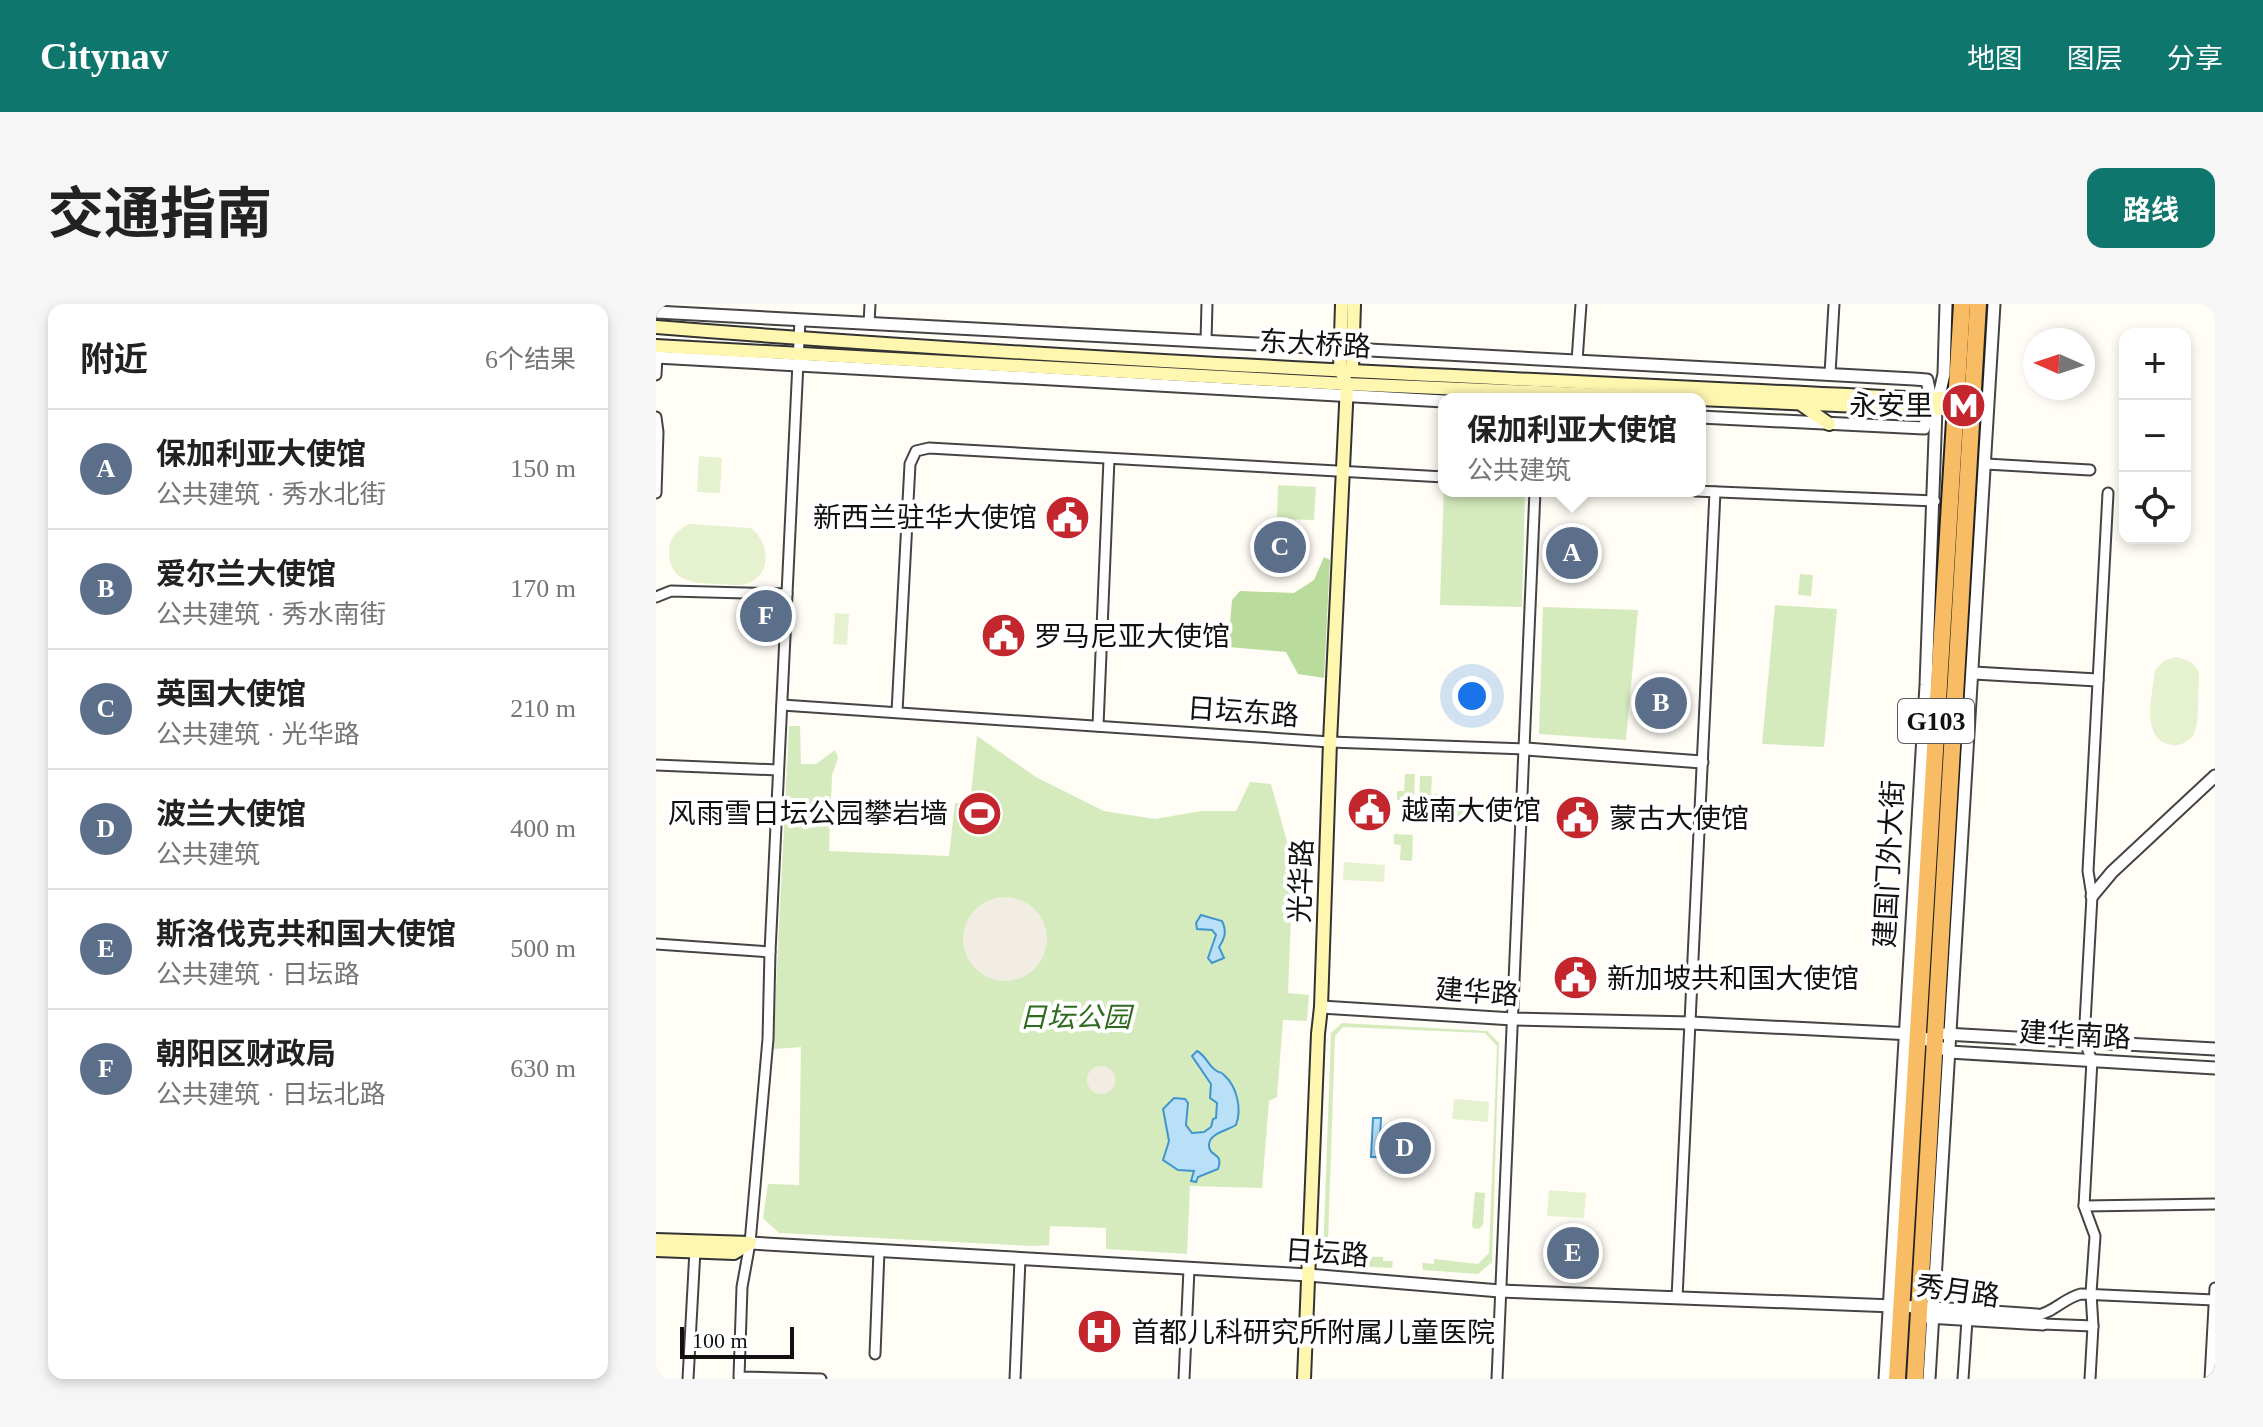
<!DOCTYPE html>
<html lang="zh">
<head>
<meta charset="utf-8">
<style>
  :root { --surface:#fff; --page:#f6f6f6; --text:#222; --muted:#767676; --line:#e0e0e0; --accent:#0f766e }
  body { margin:0; font-family:"Times New Roman","Noto Sans SC",serif; background:var(--page); color:var(--text) }
  .controls { position:absolute; right:24px; top:24px; display:grid; overflow:hidden; border-radius:16px; box-shadow:0 4px 12px #0003 }
  .controls button { width:72px; height:72px; display:grid; place-items:center; padding:0; border:0; border-bottom:2px solid var(--line); background:var(--surface); color:var(--text); font:40px sans-serif }
  .compass { position:absolute; left:1367px; top:24px; width:72px; height:72px; border-radius:50%; background:var(--surface); box-shadow:0 4px 12px #0003; rotate:273deg }
  .scale { position:absolute; left:24px; bottom:20px; width:114px; box-sizing:border-box; padding-left:8px; border:4px solid #111; border-top:0; font-size:22px; line-height:28px; white-space:nowrap; color:#111; -webkit-text-stroke:6px #fff; paint-order:stroke }
  .you { position:absolute; left:816px; top:392px; width:28px; height:28px; margin:-20px; border:6px solid #fff; border-radius:50%; background:#1a73e8; box-shadow:0 0 0 12px #1a73e833 }
  .badge { display:grid; place-items:center; width:52px; height:52px; border-radius:50%; background:var(--accent); color:#fff; font-size:26px; font-weight:700 }
  .pin { position:absolute; translate:-50% -50%; border:4px solid #fff; box-shadow:0 2px 8px #0006 }
  .popup { position:absolute; left:782px; top:89px; width:268px; height:104px; box-sizing:border-box; display:grid; place-content:center; border-radius:16px; background:var(--surface); filter:drop-shadow(0 2px 6px #0005); font-size:26px; white-space:nowrap; color:var(--muted) }
  .popup b { font-size:30px; color:var(--text) }
  .popup::after { content:''; position:absolute; left:50%; top:100%; margin-left:-16px; border:16px solid transparent; border-top-color:var(--surface) }
  .list { margin:0; padding:0; list-style:none }
  h2 { display:flex; justify-content:space-between; align-items:center; height:104px; margin:0; padding:0 32px; font-size:34px }
  h2 small { font-size:26px; font-weight:400; color:var(--muted) }
  .list li { display:grid; grid-template-columns:52px 1fr auto; gap:24px; align-items:center; box-sizing:border-box; height:120px; padding:0 32px; border-top:2px solid var(--line) }
  .list b { display:block; font-size:30px; white-space:nowrap }
  .list p { margin:0; font-size:26px; white-space:nowrap; color:var(--muted) }
  .list em { font-size:26px; font-style:normal; color:var(--muted) }
  .icon { flex:none; width:44px; height:44px; fill:none; stroke:currentColor; stroke-width:2; stroke-linecap:round; stroke-linejoin:round }
  .map { position:relative; flex:none; width:1559px; height:1075px; overflow:hidden; border-radius:16px }
  header { display:flex; align-items:center; gap:48px; box-sizing:border-box; height:112px; padding:0 40px; background:var(--accent); color:#fff }
  header strong { font-size:38px }
  nav { display:flex; gap:44px; margin-inline-start:auto; font-size:28px }
  .intro { display:flex; align-items:center; justify-content:space-between; box-sizing:border-box; height:192px; padding:0 48px }
  h1 { margin:0; font-size:56px }
  .button { padding:20px 36px; border-radius:16px; background:var(--accent); color:#fff; font-size:28px; font-weight:700 }
  main { display:flex; gap:48px; padding:0 48px }
  aside { flex:1; background:var(--surface); border-radius:16px; box-shadow:0 4px 12px #0003 }
  .map>svg:first-child { display:block }
  .green { fill:#d5ebbd }
  .forest { fill:#b9dc9c }
  .pitch { fill:#e6f2cf }
  .plaza { fill:#f1ede2 }
  .water { fill:#b9e0f7; stroke:#3f96cf; stroke-width:2 }
  .lines { fill:none; stroke-linecap:round; stroke-linejoin:round }
  .minor-casing { stroke:#444; stroke-width:13 }
  .tertiary-casing { stroke:#444; stroke-width:15 }
  .secondary-casing { stroke:#333; stroke-width:16 }
  .trunk-casing { stroke:#222; stroke-width:20 }
  .minor { stroke:#fff; stroke-width:9 }
  .tertiary { stroke:#fff; stroke-width:11 }
  .secondary { stroke:#fff6b0; stroke-width:12 }
  .trunk { stroke:#f7bc64; stroke-width:16 }
  .labels { text-anchor:middle; dominant-baseline:central; stroke-width:8; stroke-linejoin:round; paint-order:stroke }
  .shield { fill:#fff; stroke:#585858; stroke-width:2 }
  .shield-label { font-size:26px; font-weight:bold; fill:#111 }
  .street-label { font-size:28px; fill:#111; stroke:#fff }
  .poi-label { font-size:28px; fill:#111; stroke:#fff; text-anchor:start }
  .park-label { font-size:28px; font-style:italic; fill:#2f6b1f; stroke:#fff }
</style>
</head>
<body>
<header>
<strong>Citynav</strong>
<nav><a>地图</a><a>图层</a><a>分享</a></nav>
</header>
<div class="intro"><h1>交通指南</h1><a class="button">路线</a></div>
<main>
<aside>
<h2>附近<small>6个结果</small></h2>
<ul class="list">
<li><span class="badge" style="background:#5c6f8a">A</span><div><b>保加利亚大使馆</b><p>公共建筑 · 秀水北街</p></div><em>150 m</em></li>
<li><span class="badge" style="background:#5c6f8a">B</span><div><b>爱尔兰大使馆</b><p>公共建筑 · 秀水南街</p></div><em>170 m</em></li>
<li><span class="badge" style="background:#5c6f8a">C</span><div><b>英国大使馆</b><p>公共建筑 · 光华路</p></div><em>210 m</em></li>
<li><span class="badge" style="background:#5c6f8a">D</span><div><b>波兰大使馆</b><p>公共建筑</p></div><em>400 m</em></li>
<li><span class="badge" style="background:#5c6f8a">E</span><div><b>斯洛伐克共和国大使馆</b><p>公共建筑 · 日坛路</p></div><em>500 m</em></li>
<li><span class="badge" style="background:#5c6f8a">F</span><div><b>朝阳区财政局</b><p>公共建筑 · 日坛北路</p></div><em>630 m</em></li>
</ul>
</aside>
<div class="map">
<svg width="1559" height="1075" viewBox="0 0 1559 1075">
  <rect width="100%" height="100%" fill="#fffdf5"/>
  <!-- green -->
  <g class="green">
    <path d="M788,180V187H869L866,303L784,301Z"/>
    <path d="M622,181L660,183L658,216L621,215Z"/>
    <path d="M1144,270L1157,271L1155,292L1142,291Z"/>
    <path d="M1119,301L1181,305L1168,443L1106,440Z"/>
    <path d="M887,303L982,306L970,436L883,430Z"/>
    <path d="M133,422H144L145,460H160L179,446L182,454L176,471L173,547L293,552L299,499H314L321,432L380,473L448,507L499,515L545,507H580L594,478L615,480L637,559L632,689L653,691L651,717L627,716L621,793L613,797L606,884L534,882L531,950L450,945V924L394,922L393,941L377,942L123,929L107,914L112,880L143,881L145,743L117,745Z"/>
    <path d="M749,470H759L758,497L741,496V487H748Z"/>
    <path d="M764,472H776L774,507H763Z"/>
    <path d="M779,490H787L789,497H813L811,516L782,515L778,509Z"/>
    <path d="M738,530L757,531L756,557L744,556L745,541L738,540Z"/>
    <path d="M686,719L831,727L843,739L836,958L822,970L767,966L766,959L778,960V955L822,960L833,949L841,742L829,729L687,723L679,732L672,938L682,952L727,953V957H737L736,964L675,961L667,954L675,729Z"/>
    <path d="M819,888L829,889L827,921L823,925L817,924L816,920Z"/>
  </g>
  <!-- forest -->
  <path class="forest" d="M668,253L674,256L668,374L642,370L630,348L572,343L576,296L584,287L638,289L658,276Z"/>
  <!-- pitch -->
  <g class="pitch">
    <path d="M43,152L66,154L64,189L41,188Z"/>
    <path d="M33,220L95,224C113,238 117,268 93,279C84,283 72,280 62,280C38,279 14,279 13,248C13,234 21,226 33,220Z"/>
    <path d="M179,309L193,310L191,341L177,340Z"/>
    <path d="M1521,353L1535,358L1543,368C1542,383 1544,417 1538,430C1534,437 1525,442 1517,441C1483,438 1497,388 1499,366L1509,356Z"/>
    <path d="M688,558L729,561L728,578L687,576Z"/>
    <path d="M798,795L833,798L832,818L796,815Z"/>
    <path d="M893,886L930,889L928,914L891,912Z"/>
  </g>
  <!-- plaza -->
  <g class="plaza">
    <circle cx="349" cy="635" r="42"/>
    <circle cx="445" cy="776" r="14"/>
  </g>
  <!-- water -->
  <g class="water">
    <path d="M545,611L566,617C571,627 569,634 563,643L568,654L556,659L552,654L560,631L556,626L541,625L540,619Z"/>
    <path d="M541,747C549,751 551,759 558,765C567,772 561,764 569,772C581,783 586,805 580,821C573,826 553,829 553,841C553,854 568,847 562,865L542,873L540,878L535,877L538,867L522,866L507,856L513,837L507,805L518,794L529,795L532,799L530,821L536,829L548,828L555,823L557,815L560,814L561,799L554,794L555,780L536,752Z"/>
    <path d="M717,814H725L723,853H715Z"/>
  </g>
  <g class="lines">
    <defs>
      <g id="minor">
        <path d="M144,16L114,648L112,735L94,939L86,983L83,1073L165,1075"/>
        <path d="M213,20L214,0"/>
        <path d="M550,37L551,0"/>
        <path d="M921,57L925,0"/>
        <path d="M1174,70L1178,0"/>
        <path d="M0,71L1,53"/>
        <path d="M0,113L2,128L0,189"/>
        <path d="M1330,160L1434,166"/>
        <path d="M1039,187L1279,197"/>
        <path d="M0,293L15,287L131,290"/>
        <path d="M126,401L674,438L870,445"/>
        <path d="M241,408L254,160L260,147L273,144L788,173"/>
        <path d="M442,422L453,155"/>
        <path d="M0,461L122,466"/>
        <path d="M0,640L114,648"/>
        <path d="M1428,902L1559,900"/>
        <path d="M1021,994L1059,188"/>
        <path d="M1381,1011C1397,1009 1408,994 1425,990L1558,996"/>
        <path d="M1387,1020L1437,1022"/>
        <path d="M219,1050L223,947"/>
        <path d="M32,1075L39,946"/>
        <path d="M359,1075L364,955"/>
        <path d="M528,1075L533,965"/>
        <path d="M841,1075L879,187"/>
        <path d="M1307,1075L1311,1016"/>
        <path d="M1434,1075L1437,1022L1435,989L1439,932L1428,902L1436,756L1428,737L1436,592L1432,567L1452,189"/>
        <path d="M1554,1075L1559,984"/>
      </g>
      <g id="tertiary">
        <path d="M0,8L1258,75L1271,76L1275,95"/>
        <path d="M0,53L788,97"/>
        <path d="M1044,113L1268,124L1274,105"/>
        <path d="M1318,369L1441,376"/>
        <path d="M870,445L1046,458"/>
        <path d="M1436,592L1456,568L1559,472"/>
        <path d="M665,703L857,715L1035,719L1256,730"/>
        <path d="M1261,730L1293,748L1559,764"/>
        <path d="M1289,730L1559,745"/>
        <path d="M94,939L652,971L844,987L1263,1003L1381,1011"/>
        <path d="M1271,1013L1387,1020"/>
        <path d="M1229,1075L1270,381L1280,105L1288,70L1290,0"/>
        <path d="M1273,1075L1338,0"/>
      </g>
      <g id="secondary">
        <path d="M0,23C422,57 847,74 1270,95L1307,93"/>
        <path d="M0,42L691,80L1274,105L1307,104"/>
        <path d="M696,66L698,0"/>
        <path d="M1142,98L1173,120"/>
        <path d="M0,936L94,939"/>
        <path d="M0,946L78,949L94,939"/>
        <path d="M648,1075L662,730L665,703L674,438L691,80L684,65L686,0"/>
      </g>
      <g id="trunk">
        <path d="M1241,1075L1306,0"/>
        <path d="M1259,1075L1322,0"/>
      </g>
    </defs>
    <!-- minor casing -->
    <use href="#minor" class="minor-casing"/>
    <!-- tertiary casing -->
    <use href="#tertiary" class="tertiary-casing"/>
    <!-- secondary casing -->
    <use href="#secondary" class="secondary-casing"/>
    <!-- trunk casing -->
    <use href="#trunk" class="trunk-casing"/>
    <!-- minor -->
    <use href="#minor" class="minor"/>
    <!-- tertiary -->
    <use href="#tertiary" class="tertiary"/>
    <!-- secondary -->
    <use href="#secondary" class="secondary"/>
    <!-- trunk -->
    <use href="#trunk" class="trunk"/>
  </g>
  <!-- icons -->
  <defs>
    <symbol id="metro-disc" viewBox="-11 -11 22 22"><circle r="9.5" fill="#c4262e" stroke="#fff"/><path d="M-5.5 5V-5H-3L0 0L3-5H5.5V5H3V-.5L0 4L-3-.5V5Z" fill="#fff"/></symbol>
    <symbol id="civic-disc" viewBox="-11 -11 22 22"><circle r="9.5" fill="#c4262e" stroke="#fff"/><path d="M-.6-6.5H3V-4.5H.6V-3L4-1V1h2V6H-6V1h2V-1L-.6-3ZM-1.2 2.5V6h2.4V2.5Z" fill="#fff"/></symbol>
    <symbol id="stadium-disc" viewBox="-11 -11 22 22"><circle r="9.5" fill="#c4262e" stroke="#fff"/><path d="M0-5a6.5 5 0 1 0 0 10a6.5 5 0 1 0 0-10ZM-3.5-1.8h7v3.6h-7Z" fill="#fff"/></symbol>
    <symbol id="hospital-disc" viewBox="-11 -11 22 22"><circle r="9.5" fill="#c4262e" stroke="#fff"/><path d="M-5-5h3v3.5h4V-5h3V5h-3V1.5h-4V5h-3Z" fill="#fff"/></symbol>
  </defs>
  <g fill-rule="evenodd">
    <use href="#metro-disc" x="1282" y="76" width="51" height="51"/>
    <use href="#civic-disc" x="386" y="188" width="51" height="51"/>
    <use href="#civic-disc" x="322" y="306" width="51" height="51"/>
    <use href="#civic-disc" x="688" y="480" width="51" height="51"/>
    <use href="#stadium-disc" x="298" y="484" width="51" height="51"/>
    <use href="#civic-disc" x="896" y="488" width="51" height="51"/>
    <use href="#civic-disc" x="894" y="648" width="51" height="51"/>
    <use href="#hospital-disc" x="418" y="1002" width="51" height="51"/>
  </g>
  <g class="labels">
    <!-- shield labels -->
    <rect class="shield" x="1242" y="395" width="76" height="44" rx="6"/>
    <g class="shield-label">
      <text x="1280" y="417">G103</text>
    </g>
    <!-- street labels -->
    <g class="street-label">
      <text transform="translate(659 40) rotate(3)">东大桥路</text>
      <text transform="translate(587 408) rotate(4)">日坛东路</text>
      <text transform="translate(1233 560) rotate(-87)">建国门外大街</text>
      <text transform="translate(645 577) rotate(-88)">光华路</text>
      <text transform="translate(821 688) rotate(4)">建华路</text>
      <text transform="translate(1419 731) rotate(3)">建华南路</text>
      <text transform="translate(671 949) rotate(4)">日坛路</text>
      <text transform="translate(1302 987) rotate(8)">秀月路</text>
    </g>
    <!-- poi labels -->
    <g class="poi-label">
      <text x="1277" y="101" text-anchor="end">永安里</text>
      <text x="381" y="213" text-anchor="end">新西兰驻华大使馆</text>
      <text x="378" y="332">罗马尼亚大使馆</text>
      <text x="745" y="506">越南大使馆</text>
      <text x="292" y="509" text-anchor="end">风雨雪日坛公园攀岩墙</text>
      <text x="953" y="514">蒙古大使馆</text>
      <text x="951" y="674">新加坡共和国大使馆</text>
      <text x="475" y="1028">首都儿科研究所附属儿童医院</text>
    </g>
    <!-- park labels -->
    <g class="park-label">
      <text x="419" y="713">日坛公园</text>
    </g>
  </g>
</svg>
<div class="controls">
<button>+</button>
<button>−</button>
<button><svg class="icon" aria-label="locate" viewBox="0 0 24 24"><circle cx="12" cy="12" r="6"/><path d="M12 2v4M12 18v4M2 12h4M18 12h4"/></svg></button>
</div>
<svg class="compass" viewBox="-18 -18 36 36"><path d="M0-13l5 13h-10z" fill="#e53935"/><path d="M0 13l5-13h-10z" fill="#767676"/></svg>
<div class="scale">100 m</div>
<div class="you"></div>
<div class="pin badge" style="left:916px;top:249px;background:#5c6f8a">A</div>
<div class="popup"><b>保加利亚大使馆</b>公共建筑</div>
<div class="pin badge" style="left:1005px;top:399px;background:#5c6f8a">B</div>
<div class="pin badge" style="left:624px;top:243px;background:#5c6f8a">C</div>
<div class="pin badge" style="left:749px;top:844px;background:#5c6f8a">D</div>
<div class="pin badge" style="left:917px;top:949px;background:#5c6f8a">E</div>
<div class="pin badge" style="left:110px;top:312px;background:#5c6f8a">F</div>
</div>
</main>
</body>
</html>
